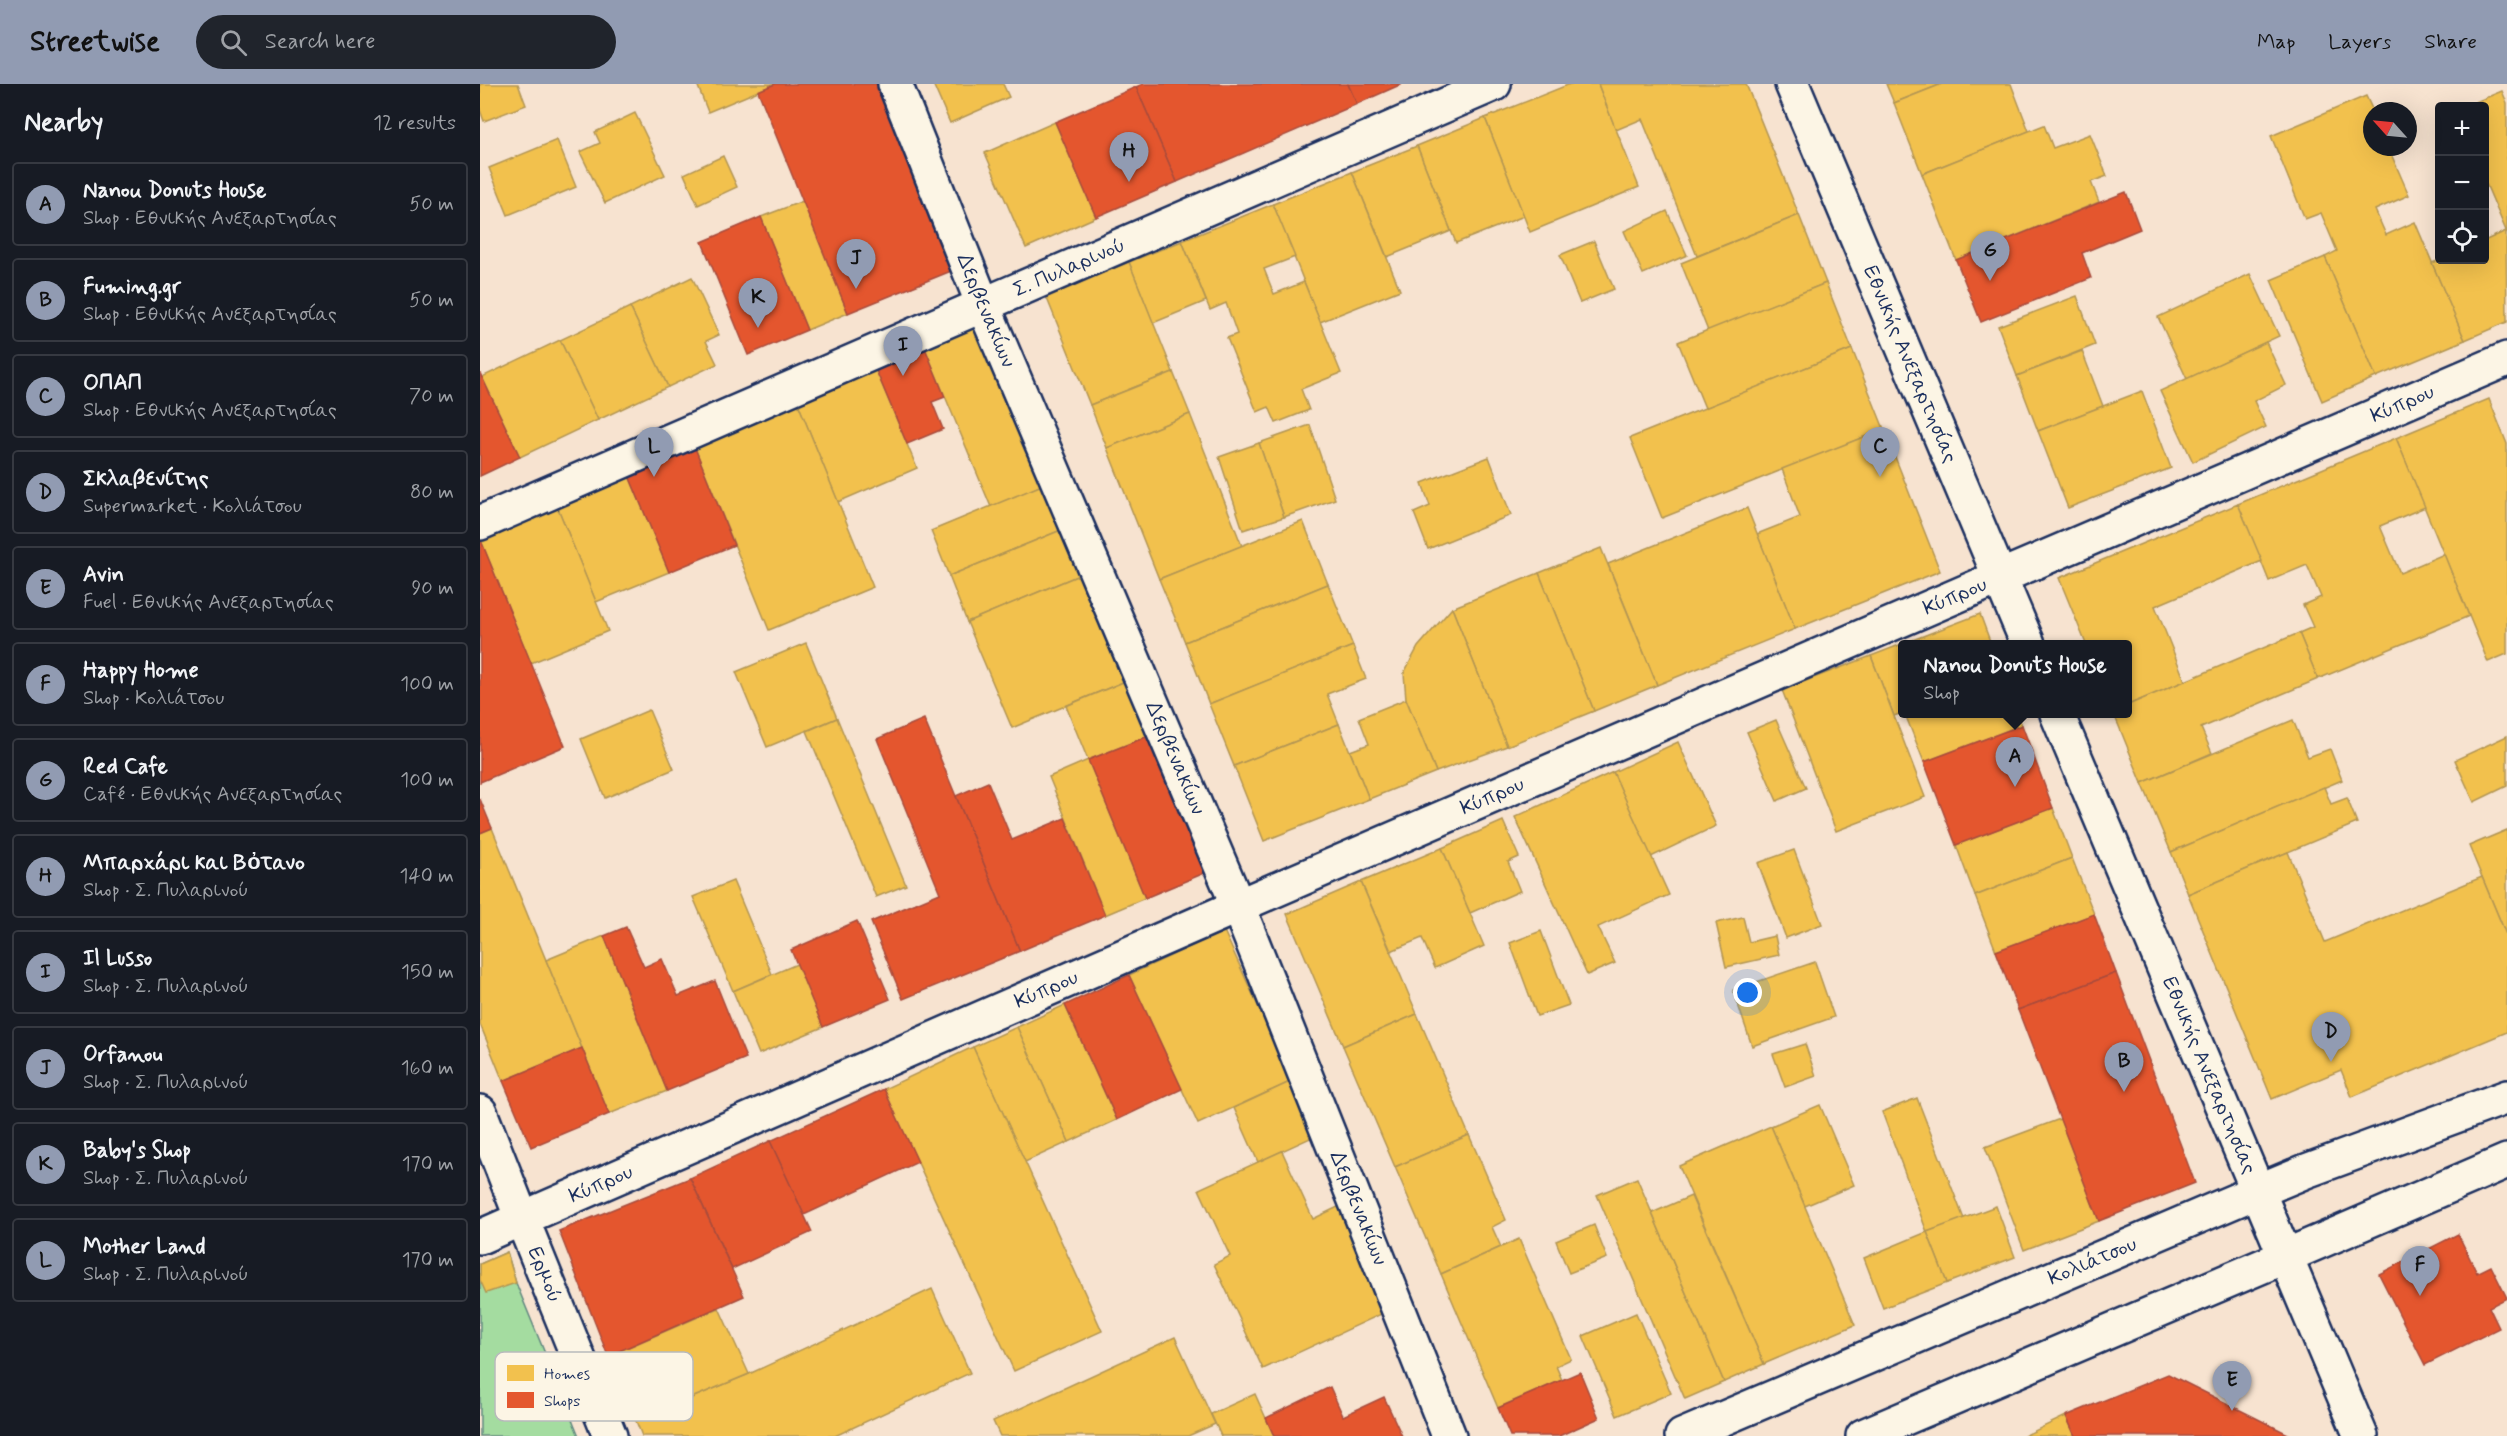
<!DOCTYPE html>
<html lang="en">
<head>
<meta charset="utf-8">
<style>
  :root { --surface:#171b24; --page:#20242c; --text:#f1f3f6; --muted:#9ea1a6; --line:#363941; --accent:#919bb2 }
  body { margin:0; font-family:Mynerve,sans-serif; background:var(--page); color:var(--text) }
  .controls { position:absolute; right:18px; top:18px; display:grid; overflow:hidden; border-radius:6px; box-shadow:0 6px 24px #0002 }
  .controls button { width:54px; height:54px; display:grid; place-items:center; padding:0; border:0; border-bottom:2px solid var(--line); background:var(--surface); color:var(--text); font:30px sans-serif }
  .compass { position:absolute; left:1883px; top:18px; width:54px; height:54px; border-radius:50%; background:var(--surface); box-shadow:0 6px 24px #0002; rotate:297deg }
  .you { position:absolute; left:1268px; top:909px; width:21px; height:21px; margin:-15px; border:4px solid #fff; border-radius:50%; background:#1a73e8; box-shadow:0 0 0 9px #1a73e833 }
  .badge { display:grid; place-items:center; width:39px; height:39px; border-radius:50%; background:var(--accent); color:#111; font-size:20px; font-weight:700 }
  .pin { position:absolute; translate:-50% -50px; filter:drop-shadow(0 2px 3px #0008) }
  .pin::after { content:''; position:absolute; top:32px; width:21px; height:18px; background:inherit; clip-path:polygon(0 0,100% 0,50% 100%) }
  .popup { position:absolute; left:1418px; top:556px; width:234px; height:78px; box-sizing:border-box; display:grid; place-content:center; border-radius:6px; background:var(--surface); filter:drop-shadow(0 2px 4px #0005); font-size:20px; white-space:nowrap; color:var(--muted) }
  .popup b { font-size:22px; color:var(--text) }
  .popup::after { content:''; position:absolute; left:50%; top:100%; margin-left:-12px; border:12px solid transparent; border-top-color:var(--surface) }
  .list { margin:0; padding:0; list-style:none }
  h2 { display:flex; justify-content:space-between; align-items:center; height:78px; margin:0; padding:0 24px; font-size:26px }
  h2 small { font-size:20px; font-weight:400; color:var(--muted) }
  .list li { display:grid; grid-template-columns:39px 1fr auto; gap:18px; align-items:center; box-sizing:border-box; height:84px; margin:0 12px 12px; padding:0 12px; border:2px solid var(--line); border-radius:6px }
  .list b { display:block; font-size:22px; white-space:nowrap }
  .list p { margin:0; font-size:20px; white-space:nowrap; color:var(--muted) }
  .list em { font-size:20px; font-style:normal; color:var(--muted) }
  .icon { flex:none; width:33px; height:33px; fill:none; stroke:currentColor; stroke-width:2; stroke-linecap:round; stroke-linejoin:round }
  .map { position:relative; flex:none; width:2027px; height:1352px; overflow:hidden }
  header { display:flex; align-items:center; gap:36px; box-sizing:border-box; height:84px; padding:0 30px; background:var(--accent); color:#111 }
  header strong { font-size:28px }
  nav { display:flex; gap:33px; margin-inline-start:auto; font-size:21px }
  .search { width:420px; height:54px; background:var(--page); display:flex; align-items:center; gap:15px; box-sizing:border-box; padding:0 21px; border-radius:33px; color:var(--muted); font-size:22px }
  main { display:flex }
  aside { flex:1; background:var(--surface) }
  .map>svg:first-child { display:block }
  .green { fill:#a4dca0; stroke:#60867f; stroke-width:1.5 }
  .homes { fill:#f2c14e; stroke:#b29553; stroke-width:1.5 }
  .shops { fill:#e4572e; stroke:#a84b3c; stroke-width:1.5 }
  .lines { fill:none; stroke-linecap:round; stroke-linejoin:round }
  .pedestrian-casing { stroke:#1b2f5e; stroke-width:38 }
  .minor-casing { stroke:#1b2f5e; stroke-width:38 }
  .tertiary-casing { stroke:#1b2f5e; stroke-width:38 }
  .pedestrian { stroke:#fcf5e5; stroke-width:33 }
  .minor { stroke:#fcf5e5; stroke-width:33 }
  .tertiary { stroke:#fcf5e5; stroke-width:33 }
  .labels { text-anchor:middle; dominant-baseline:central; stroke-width:6; stroke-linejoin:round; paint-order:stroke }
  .street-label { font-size:21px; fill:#1b2f5e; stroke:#fcf5e5 }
  .key { fill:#fcf5e5; stroke:#b8babc; stroke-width:1.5 }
  .key-label { font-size:16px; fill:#1b2f5e }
</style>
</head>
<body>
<header>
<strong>Streetwise</strong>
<div class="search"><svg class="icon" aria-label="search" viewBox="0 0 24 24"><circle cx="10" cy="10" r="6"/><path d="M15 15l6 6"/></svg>Search here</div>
<nav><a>Map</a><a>Layers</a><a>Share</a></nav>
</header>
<main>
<aside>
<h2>Nearby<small>12 results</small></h2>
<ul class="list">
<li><span class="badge">A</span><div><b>Nanou Donuts House</b><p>Shop · Εθνικής Ανεξαρτησίας</p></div><em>50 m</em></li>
<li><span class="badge">B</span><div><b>Fuming.gr</b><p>Shop · Εθνικής Ανεξαρτησίας</p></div><em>50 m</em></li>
<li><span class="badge">C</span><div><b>ΟΠΑΠ</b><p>Shop · Εθνικής Ανεξαρτησίας</p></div><em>70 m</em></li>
<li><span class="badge">D</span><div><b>Σκλαβενίτης</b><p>Supermarket · Κολιάτσου</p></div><em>80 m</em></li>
<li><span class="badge">E</span><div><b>Avin</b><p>Fuel · Εθνικής Ανεξαρτησίας</p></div><em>90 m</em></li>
<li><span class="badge">F</span><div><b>Happy Home</b><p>Shop · Κολιάτσου</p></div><em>100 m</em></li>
<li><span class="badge">G</span><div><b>Red Cafe</b><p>Café · Εθνικής Ανεξαρτησίας</p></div><em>100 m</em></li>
<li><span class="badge">H</span><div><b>Μπαρχάρι και Βὀτανο</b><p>Shop · Σ. Πυλαρινού</p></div><em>140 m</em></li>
<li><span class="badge">I</span><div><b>Il Lusso</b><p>Shop · Σ. Πυλαρινού</p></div><em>150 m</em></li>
<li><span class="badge">J</span><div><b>Orfanou</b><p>Shop · Σ. Πυλαρινού</p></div><em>160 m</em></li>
<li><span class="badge">K</span><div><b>Baby's Shop</b><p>Shop · Σ. Πυλαρινού</p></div><em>170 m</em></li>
<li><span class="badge">L</span><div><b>Mother Land</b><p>Shop · Σ. Πυλαρινού</p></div><em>170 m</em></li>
</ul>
</aside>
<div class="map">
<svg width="2027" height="1352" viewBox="0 0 2027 1352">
  <rect width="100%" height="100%" fill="#f7e3d0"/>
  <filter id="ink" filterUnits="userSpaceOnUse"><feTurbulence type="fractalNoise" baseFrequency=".0167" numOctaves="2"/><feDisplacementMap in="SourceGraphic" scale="12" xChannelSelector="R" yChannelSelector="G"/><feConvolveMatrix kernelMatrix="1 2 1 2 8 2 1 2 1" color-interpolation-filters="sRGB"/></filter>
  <g filter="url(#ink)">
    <!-- green -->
    <path class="green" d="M27,1168L36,1199L99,1352H0V1180Z"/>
    <!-- homes -->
    <g class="homes">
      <path d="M0,0H38L46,21L4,37L0,26Z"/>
      <path d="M217,0H295L228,28Z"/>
      <path d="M453,0H523L529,13L470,39Z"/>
      <path d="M1090,0H1118L1159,103L1050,148L1005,34Z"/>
      <path d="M1118,0H1266L1319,131L1217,172L1162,35L1136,46Z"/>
      <path d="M1406,0H1462L1414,19Z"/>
      <path d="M1462,0H1531L1549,47L1442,90L1414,19Z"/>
      <path d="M2022,7L2027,19V149L2004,95V22H1986Z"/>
      <path d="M1886,12L1893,27L1892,63H1908L1929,111L1895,126L1906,151L1935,138L1985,256L1896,293L1845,173L1857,167L1841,129L1825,135L1791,52Z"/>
      <path d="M155,29L185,91L125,119L100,68L120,59L115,48Z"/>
      <path d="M1005,34L1044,132L976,159L937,62Z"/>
      <path d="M575,38L616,133L546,164L505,69Z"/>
      <path d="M1564,41L1573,64L1610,50L1627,92L1611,98L1619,118L1476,176L1442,90Z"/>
      <path d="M77,56L96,103L28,131L9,84Z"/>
      <path d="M937,62L971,147L907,173L872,88Z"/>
      <path d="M243,72L257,103L218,121L204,90Z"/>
      <path d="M872,88L920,206L840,238L793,120Z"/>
      <path d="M323,117L368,229L327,246L281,133Z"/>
      <path d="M793,120L815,173L784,185L794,210L824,198L861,289L821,305L829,326L796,339L789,323L777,328L747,254L757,250L746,219L730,226L702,157Z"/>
      <path d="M1187,127L1207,171L1163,190L1144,147Z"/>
      <path d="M1319,131L1346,199L1228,247L1201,179Z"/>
      <path d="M2026,147L2027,238L1985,256L1952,179L1960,176H2004V157Z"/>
      <path d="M702,157L726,217L673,239L649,178Z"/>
      <path d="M1114,157L1134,205L1100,219L1080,171Z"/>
      <path d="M1845,173L1896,293L1842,317L1791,196Z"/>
      <path d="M649,178L693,288L610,321L566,212Z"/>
      <path d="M1770,190L1799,252L1707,295L1678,233Z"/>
      <path d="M212,193L239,251L226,257L237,280L188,303L150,223Z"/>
      <path d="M1346,199L1372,265L1225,324L1198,258Z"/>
      <path d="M1597,212L1615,261L1537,292L1518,242Z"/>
      <path d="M150,223L188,303L118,336L80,256Z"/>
      <path d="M502,240L567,399L511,423L445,264Z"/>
      <path d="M80,256L118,336L40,373L2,293Z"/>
      <path d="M1786,258L1806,301L1774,317L1786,343L1713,378L1680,307Z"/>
      <path d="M1372,265L1404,345L1182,434L1150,354Z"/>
      <path d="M1602,267L1623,322L1558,347L1537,292Z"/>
      <path d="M395,284L437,384L358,418L317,317Z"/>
      <path d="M693,288L710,330L627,364L610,321Z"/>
      <path d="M1662,307L1691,384L1588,424L1558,347Z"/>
      <path d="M2009,315L2027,360V570L2008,578L1916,354Z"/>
      <path d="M317,317L393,503L289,546L213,359Z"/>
      <path d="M710,330L762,462L679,495L627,364Z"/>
      <path d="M830,341L855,415L804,433L779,359Z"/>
      <path d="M1404,345L1460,487L1315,545L1277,450L1320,433L1302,385Z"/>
      <path d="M1916,354L1945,423L1900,442L1920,489L1964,470L1989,532L1838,595L1819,549L1833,543L1823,521L1841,513L1827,481L1789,497L1758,420Z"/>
      <path d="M779,359L804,433L763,446L739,373Z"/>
      <path d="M1009,373L1031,431L948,465L934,429L950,422L942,399Z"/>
      <path d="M147,387L189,488L116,518L75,417Z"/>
      <path d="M567,399L586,444L469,492L451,447Z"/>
      <path d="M75,417L128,547L51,579L0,454Z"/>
      <path d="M1758,420L1782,477L1675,522L1705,597L1648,621V560H1606L1579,494Z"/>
      <path d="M1267,424L1315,545L1177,601L1128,480Z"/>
      <path d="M823,437L848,500L705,558L679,495Z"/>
      <path d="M586,444L604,489L487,538L469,492Z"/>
      <path d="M1121,464L1177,601L1114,627L1059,489Z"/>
      <path d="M604,489L648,596L532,644L487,538Z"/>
      <path d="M1059,489L1114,627L1027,662L972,524Z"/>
      <path d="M848,500L873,562L729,620L705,558Z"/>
      <path d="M972,524L1027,662L956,688L926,615L924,589L938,563Z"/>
      <path d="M1500,530L1511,560H1422V629L1414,632L1391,572Z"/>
      <path d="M1819,549L1838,595L1721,644L1732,669L1662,699L1634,630H1648V621Z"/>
      <path d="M326,559L357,634L287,663L256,588Z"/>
      <path d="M873,562L886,595L847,610L859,640L754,682L729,620Z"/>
      <path d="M1391,572L1445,713L1356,747L1302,606Z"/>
      <path d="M648,596L671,651L608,676L586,622Z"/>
      <path d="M926,615L956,688L889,715L870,667L889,660L879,634Z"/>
      <path d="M169,626L194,685L125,714L101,655Z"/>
      <path d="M1425,630H1537L1542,641L1444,678Z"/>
      <path d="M357,634L426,801L396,813L327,647Z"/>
      <path d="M1296,636L1326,704L1297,717L1267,648Z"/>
      <path d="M1813,636L1828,673L1850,665L1862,696L1691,768L1662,699Z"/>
      <path d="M859,640L889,715L784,757L754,682Z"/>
      <path d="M2027,652V702L1994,718L1975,676Z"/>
      <path d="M1198,658L1236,742L1171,773L1133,688Z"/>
      <path d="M608,676L665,814L625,831L569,693Z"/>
      <path d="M1133,688L1189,811L1118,843L1135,879L1107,891L1035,733Z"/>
      <path d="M1844,703L1851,720L1867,714L1877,739L1708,810L1691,768Z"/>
      <path d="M1573,724L1592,774L1495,812L1476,761Z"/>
      <path d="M1023,737L1039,773L1028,778L1040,807L990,829L962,764Z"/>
      <path d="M12,744L102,964L23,997L0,940V749Z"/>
      <path d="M2027,746V853L1989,762Z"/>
      <path d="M962,764L1004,862L955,884L942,854L911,867L881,798Z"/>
      <path d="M1314,766L1342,840L1306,854L1278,779Z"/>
      <path d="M1808,768L1845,858L2002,793L2027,853V948L1872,1013L1861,986L1792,1015L1708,810Z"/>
      <path d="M1592,774L1614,830L1516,867L1495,812Z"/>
      <path d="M253,797L292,890L253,907L213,813Z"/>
      <path d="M881,798L937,930L863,962L807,830Z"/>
      <path d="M1263,833L1269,858L1295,852L1299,871L1246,883L1236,839Z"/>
      <path d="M744,847L812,997L718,1040L649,891Z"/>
      <path d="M1061,847L1089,921L1057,932L1030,859Z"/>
      <path d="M124,852L187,1007L129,1030L66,876Z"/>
      <path d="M1335,878L1354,933L1272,962L1253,906Z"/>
      <path d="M317,880L343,943L279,970L253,907Z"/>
      <path d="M585,921L637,1036L589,1058L537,943Z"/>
      <path d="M937,930L989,1051L915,1083L863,962Z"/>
      <path d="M537,943L589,1058L545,1078L493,963Z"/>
      <path d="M1325,960L1336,992L1305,1003L1293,970Z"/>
      <path d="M493,963L622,1247L534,1287L404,1005Z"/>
      <path d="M812,997L837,1051L778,1078L754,1024Z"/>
      <path d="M1437,1014L1484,1135L1447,1148L1402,1028Z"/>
      <path d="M1340,1021L1374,1101L1325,1122L1291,1042Z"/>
      <path d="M1580,1035L1619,1137L1544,1166L1505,1063Z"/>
      <path d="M1291,1042L1375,1241L1284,1280L1199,1082Z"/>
      <path d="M989,1051L1026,1136L1012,1143L1021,1163L961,1190L915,1083Z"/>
      <path d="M802,1067L833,1135L862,1121L910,1226L783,1285L734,1180L750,1172L719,1105Z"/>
      <path d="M1157,1094L1244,1298L1205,1315L1117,1111Z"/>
      <path d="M1211,1112L1284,1280L1244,1298L1172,1129Z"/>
      <path d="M1516,1122L1535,1173L1467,1199L1447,1148Z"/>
      <path d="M1114,1141L1127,1174L1089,1189L1076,1157Z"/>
      <path d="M1447,1148L1467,1199L1403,1224L1384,1174Z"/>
      <path d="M1039,1155L1091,1275L1076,1282L1082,1296L1018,1324L961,1190Z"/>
      <path d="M27,1168L36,1199L6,1209L0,1196V1180Z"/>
      <path d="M452,1205L490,1289L355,1352H162L156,1337L269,1290Z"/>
      <path d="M239,1224L269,1290L156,1337L128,1272Z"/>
      <path d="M1156,1229L1191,1309L1137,1332L1103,1252Z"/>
      <path d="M695,1253L735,1340L708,1352H520L513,1337Z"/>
      <path d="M775,1310L794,1352H741L731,1330Z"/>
      <path d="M1586,1332L1595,1352H1544Z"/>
    </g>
    <!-- shops -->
    <g class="shops">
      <path d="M295,0H401L476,185L368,229L278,7Z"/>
      <path d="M663,0H868L877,20L697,98L656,3Z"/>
      <path d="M868,0H922L877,20Z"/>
      <path d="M656,3L697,98L616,133L575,38Z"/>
      <path d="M1646,108L1660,145L1602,169L1611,194L1501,238L1476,176Z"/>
      <path d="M281,133L327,246L268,271L222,158Z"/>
      <path d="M445,264L465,313L452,318L463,345L427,360L395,284Z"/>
      <path d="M0,289L40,373L0,392Z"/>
      <path d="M213,359L254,461L189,488L147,387Z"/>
      <path d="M0,454L85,662L0,698Z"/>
      <path d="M444,635L540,867L423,915L391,838L460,809L397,655Z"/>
      <path d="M1542,641L1573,724L1476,761L1444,678Z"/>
      <path d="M671,651L727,788L665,814L608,676Z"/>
      <path d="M508,698L532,756L585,734L625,831L540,867L476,712Z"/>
      <path d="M0,715L12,744L0,749Z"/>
      <path d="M1614,830L1636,889L1538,926L1516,867Z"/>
      <path d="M377,837L410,915L343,943L311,866Z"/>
      <path d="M146,843L164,883L182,875L198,912L235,897L266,974L187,1007L124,852Z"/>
      <path d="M1636,889L1715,1099L1619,1137L1538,926Z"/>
      <path d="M649,891L702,1005L637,1036L585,921Z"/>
      <path d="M102,964L129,1030L51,1063L23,997Z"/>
      <path d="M404,1005L438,1078L324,1131L290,1057Z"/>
      <path d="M290,1057L332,1148L252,1185L210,1094Z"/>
      <path d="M210,1094L264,1212L128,1272L79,1147Z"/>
      <path d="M1978,1150L1997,1189L2011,1182L2027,1214L2009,1223L2019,1244L1945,1281L1899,1190Z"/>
      <path d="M1100,1288L1119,1334L1079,1352H1030L1018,1324Z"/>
      <path d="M1688,1290L1812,1352H1595L1586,1332Z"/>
      <path d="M850,1303L863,1332L904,1313L922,1352H794L786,1334Z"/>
    </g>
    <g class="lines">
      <defs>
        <g id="pedestrian">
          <path d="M0,439L503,221"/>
          <path d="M0,1028L42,1135"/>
        </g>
        <g id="minor">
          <path id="s1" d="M415,0L503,221L758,822L969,1352"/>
          <path id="s2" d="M503,221L1014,0"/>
          <path id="s3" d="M1520,493L2027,275"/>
          <path d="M1778,1107L1826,1087L2027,1013"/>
          <path d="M1806,1172L2027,1077"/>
        </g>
        <g id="tertiary">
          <path id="s4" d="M1312,0L1548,560"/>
          <path id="s5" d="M1577,630L1881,1352"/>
          <path id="s6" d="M42,1135L130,1352"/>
          <path id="s7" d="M0,1153L758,822L1520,493"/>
          <path id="s8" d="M1202,1352L1778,1107"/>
          <path d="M1383,1352L1806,1172"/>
        </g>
      </defs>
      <!-- pedestrian casing -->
      <use href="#pedestrian" class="pedestrian-casing"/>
      <!-- minor casing -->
      <use href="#minor" class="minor-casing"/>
      <!-- tertiary casing -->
      <use href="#tertiary" class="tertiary-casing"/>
      <!-- pedestrian -->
      <use href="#pedestrian" class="pedestrian"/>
      <!-- minor -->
      <use href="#minor" class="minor"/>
      <!-- tertiary -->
      <use href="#tertiary" class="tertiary"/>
    </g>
  </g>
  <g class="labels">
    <!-- street labels -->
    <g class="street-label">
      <text stroke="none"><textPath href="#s2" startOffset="94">Σ. Πυλαρινού</textPath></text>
      <text stroke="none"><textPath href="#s1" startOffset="244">Δερβενακίων</textPath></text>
      <text stroke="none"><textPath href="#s4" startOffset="304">Εθνικής Ανεξαρτησίας</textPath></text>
      <text stroke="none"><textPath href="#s3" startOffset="438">Κύπρου</textPath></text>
      <text stroke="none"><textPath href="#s7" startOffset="1608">Κύπρου</textPath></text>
      <text stroke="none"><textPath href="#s1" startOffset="730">Δερβενακίων</textPath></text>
      <text stroke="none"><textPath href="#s7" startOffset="1104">Κύπρου</textPath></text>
      <text stroke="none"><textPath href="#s7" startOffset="618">Κύπρου</textPath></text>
      <text stroke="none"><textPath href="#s5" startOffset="392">Εθνικής Ανεξαρτησίας</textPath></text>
      <text stroke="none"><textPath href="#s7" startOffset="132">Κύπρου</textPath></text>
      <text stroke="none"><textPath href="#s1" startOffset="1216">Δερβενακίων</textPath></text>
      <text stroke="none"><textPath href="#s8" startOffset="446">Κολιάτσου</textPath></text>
      <text stroke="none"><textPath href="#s6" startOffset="60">Ερμού</textPath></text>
    </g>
  </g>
  <!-- legend -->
  <rect x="15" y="1268" width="198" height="69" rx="9" class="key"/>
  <rect x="27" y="1281" width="27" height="16" fill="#f2c14e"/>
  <rect x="27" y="1308" width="27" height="16" fill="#e4572e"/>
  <g class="key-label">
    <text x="64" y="1295">Homes</text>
    <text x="64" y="1322">Shops</text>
  </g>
</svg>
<div class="controls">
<button>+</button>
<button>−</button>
<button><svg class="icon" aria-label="locate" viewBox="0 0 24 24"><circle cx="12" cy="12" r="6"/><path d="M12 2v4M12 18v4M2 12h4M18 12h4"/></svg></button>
</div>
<svg class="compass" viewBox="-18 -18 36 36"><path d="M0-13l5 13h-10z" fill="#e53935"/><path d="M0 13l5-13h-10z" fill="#9ea1a6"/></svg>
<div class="you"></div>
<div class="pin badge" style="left:1535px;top:703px">A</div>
<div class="popup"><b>Nanou Donuts House</b>Shop</div>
<div class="pin badge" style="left:1644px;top:1008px">B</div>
<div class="pin badge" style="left:1400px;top:393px">C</div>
<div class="pin badge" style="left:1851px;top:978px">D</div>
<div class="pin badge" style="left:1752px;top:1327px">E</div>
<div class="pin badge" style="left:1940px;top:1212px">F</div>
<div class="pin badge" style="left:1510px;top:197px">G</div>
<div class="pin badge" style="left:649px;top:98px">H</div>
<div class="pin badge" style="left:423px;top:292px">I</div>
<div class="pin badge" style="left:376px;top:205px">J</div>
<div class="pin badge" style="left:278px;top:244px">K</div>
<div class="pin badge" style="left:174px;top:393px">L</div>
</div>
</main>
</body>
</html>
